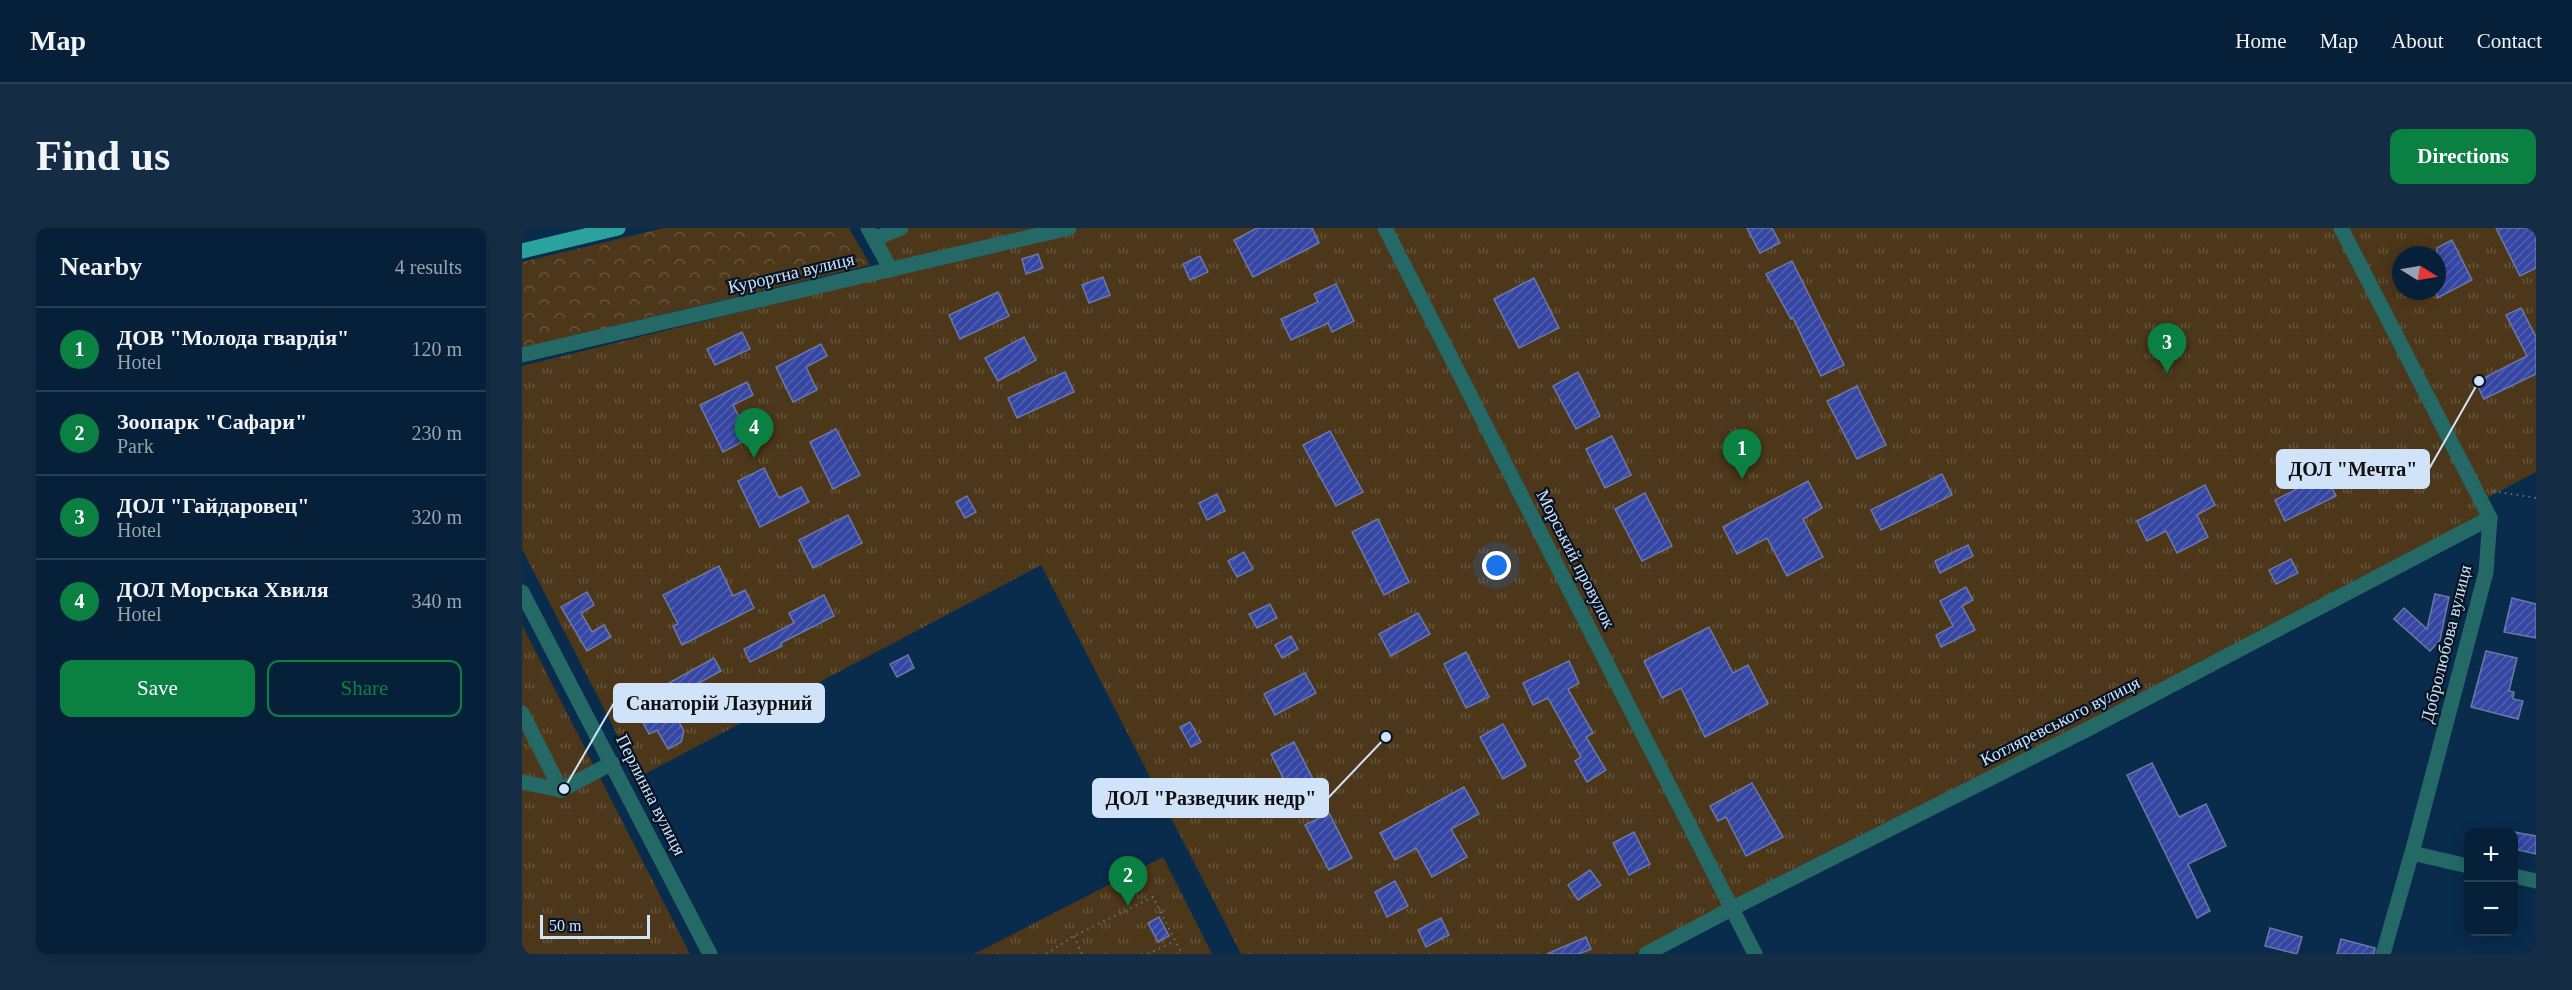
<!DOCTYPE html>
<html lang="en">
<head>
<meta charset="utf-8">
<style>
  :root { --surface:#072039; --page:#152d44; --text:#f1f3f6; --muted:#98a3ae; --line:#283e53; --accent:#0b8043 }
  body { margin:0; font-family:"Times New Roman",serif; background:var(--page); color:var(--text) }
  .controls { position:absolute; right:18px; bottom:18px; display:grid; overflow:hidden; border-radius:12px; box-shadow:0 3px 15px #0003 }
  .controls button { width:54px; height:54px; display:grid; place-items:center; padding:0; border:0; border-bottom:2px solid var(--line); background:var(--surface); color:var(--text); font:30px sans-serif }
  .compass { position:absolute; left:1870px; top:18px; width:54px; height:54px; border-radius:50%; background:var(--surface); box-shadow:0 3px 15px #0003; rotate:101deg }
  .scale { position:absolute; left:18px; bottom:15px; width:110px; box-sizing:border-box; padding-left:6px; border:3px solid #d0e3f8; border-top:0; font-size:16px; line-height:21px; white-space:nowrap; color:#d0e3f8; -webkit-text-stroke:4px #061322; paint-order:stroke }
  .you { position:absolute; left:975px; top:338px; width:21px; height:21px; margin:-15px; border:4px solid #fff; border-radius:50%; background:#1a73e8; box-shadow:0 0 0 9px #1a73e833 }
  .badge { display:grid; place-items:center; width:39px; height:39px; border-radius:50%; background:var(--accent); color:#fff; font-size:20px; font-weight:700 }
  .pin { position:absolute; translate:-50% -50px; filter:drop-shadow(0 2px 3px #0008) }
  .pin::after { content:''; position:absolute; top:32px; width:21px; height:18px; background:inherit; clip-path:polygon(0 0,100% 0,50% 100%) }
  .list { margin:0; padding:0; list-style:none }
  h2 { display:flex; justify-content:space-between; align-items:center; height:78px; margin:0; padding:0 24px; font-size:26px }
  h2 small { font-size:20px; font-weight:400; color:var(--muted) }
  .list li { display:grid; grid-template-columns:39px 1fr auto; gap:18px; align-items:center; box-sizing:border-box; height:84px; padding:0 24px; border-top:2px solid var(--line) }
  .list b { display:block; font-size:22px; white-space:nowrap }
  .list p { margin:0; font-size:20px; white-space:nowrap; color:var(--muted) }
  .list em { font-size:20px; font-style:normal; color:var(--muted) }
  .actions { display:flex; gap:12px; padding:18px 24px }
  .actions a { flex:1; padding:14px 0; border:2px solid var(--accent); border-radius:12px; text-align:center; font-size:21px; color:var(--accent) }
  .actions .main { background:var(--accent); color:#fff }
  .map { position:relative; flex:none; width:2014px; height:726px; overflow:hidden; border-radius:12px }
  header { display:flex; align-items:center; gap:36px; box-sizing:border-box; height:84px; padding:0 30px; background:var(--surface); border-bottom:2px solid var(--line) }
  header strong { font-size:28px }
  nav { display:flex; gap:33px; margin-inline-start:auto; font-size:21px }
  .intro { display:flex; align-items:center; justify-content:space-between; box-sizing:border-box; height:144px; padding:0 36px }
  h1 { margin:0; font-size:42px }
  .button { padding:15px 27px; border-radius:12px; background:var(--accent); color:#fff; font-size:21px; font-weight:700 }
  main { display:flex; gap:36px; padding:0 36px }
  aside { flex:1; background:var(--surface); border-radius:12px; box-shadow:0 3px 15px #0003 }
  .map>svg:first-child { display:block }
  .grass { fill:url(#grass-tufts); fill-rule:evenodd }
  .forest { fill:url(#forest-crowns) }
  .building { fill:url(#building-hatch); stroke:#6c79a6; stroke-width:1.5 }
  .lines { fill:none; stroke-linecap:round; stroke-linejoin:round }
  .path { stroke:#587490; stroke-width:2; stroke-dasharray:1.5 4.5; stroke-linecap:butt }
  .minor { stroke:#256967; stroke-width:15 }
  .major { stroke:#2aa39f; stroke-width:15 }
  .labels { text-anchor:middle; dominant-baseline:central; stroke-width:4.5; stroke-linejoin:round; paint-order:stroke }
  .street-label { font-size:18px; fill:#d0e3f8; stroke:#061322 }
  .leader { fill:none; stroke:#d0e3f8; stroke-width:2 }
  .callout-dot { fill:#d0e3f8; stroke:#061322; stroke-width:2 }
  .callout { fill:#d0e3f8; stroke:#d0e3f8; stroke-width:2 }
  .callout-label { font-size:20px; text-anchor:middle; font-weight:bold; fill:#111 }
</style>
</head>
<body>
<header>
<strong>Map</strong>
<nav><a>Home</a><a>Map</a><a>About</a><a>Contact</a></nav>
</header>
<div class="intro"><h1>Find us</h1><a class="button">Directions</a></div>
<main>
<aside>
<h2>Nearby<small>4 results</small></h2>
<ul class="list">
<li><span class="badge">1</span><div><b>ДОВ &quot;Молода гвардія&quot;</b><p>Hotel</p></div><em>120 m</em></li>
<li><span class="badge">2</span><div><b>Зоопарк &quot;Сафари&quot;</b><p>Park</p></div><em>230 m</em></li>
<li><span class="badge">3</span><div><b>ДОЛ &quot;Гайдаровец&quot;</b><p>Hotel</p></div><em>320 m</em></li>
<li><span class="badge">4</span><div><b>ДОЛ Морська Хвиля</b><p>Hotel</p></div><em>340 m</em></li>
</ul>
<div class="actions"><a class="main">Save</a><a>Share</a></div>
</aside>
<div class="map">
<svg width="2014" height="726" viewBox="0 0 2014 726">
  <defs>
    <pattern id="grass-tufts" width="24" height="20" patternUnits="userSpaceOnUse" patternTransform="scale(1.5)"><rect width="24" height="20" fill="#4d371a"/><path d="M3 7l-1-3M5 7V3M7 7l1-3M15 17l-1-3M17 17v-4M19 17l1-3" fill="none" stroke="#66543c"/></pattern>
    <pattern id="forest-crowns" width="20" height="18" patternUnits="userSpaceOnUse" patternTransform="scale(1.5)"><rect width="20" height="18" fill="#4d371a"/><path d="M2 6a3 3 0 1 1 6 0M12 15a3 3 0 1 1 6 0" fill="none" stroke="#66543c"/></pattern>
    <pattern id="building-hatch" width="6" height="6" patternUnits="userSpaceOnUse" patternTransform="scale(1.5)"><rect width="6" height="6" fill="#3646a3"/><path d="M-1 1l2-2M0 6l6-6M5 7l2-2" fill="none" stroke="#5261b0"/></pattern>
  </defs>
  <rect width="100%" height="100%" fill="#092b4c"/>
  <!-- grass -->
  <g class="grass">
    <path d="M387,0H547L370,41L354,13Z"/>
    <path d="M560,0H1819L1968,290L1208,680L1112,726H719L519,337L117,549L0,321V138Z"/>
    <path d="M1820,0H2014V244L1961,272ZM1879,27H1915V63H1879Z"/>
    <path d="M0,397L168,726H0Z"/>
    <path d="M641,629L690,726H452Z"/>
  </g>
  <!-- forest -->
  <path class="forest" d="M142,0H327L348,37L0,120V34Z"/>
  <!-- building -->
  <g class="building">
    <path d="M735,0H790L797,15L731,49L712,12Z"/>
    <path d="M1225,0H1250L1258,15L1238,25Z"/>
    <path d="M1974,0H2014V40L1998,48Z"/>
    <path d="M1930,12L1950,52L1915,70V20Z"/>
    <path d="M516,26L521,40L504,46L500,31Z"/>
    <path d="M678,28L686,44L668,52L661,36Z"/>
    <path d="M1270,33L1322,137L1299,148L1271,90L1269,91L1244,46Z"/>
    <path d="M581,49L588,67L567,75L560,57Z"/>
    <path d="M1012,50L1037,100L997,120L972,71Z"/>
    <path d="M814,56L832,93L810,104L806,95L769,112L759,91L796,74L792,66Z"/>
    <path d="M476,64L487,88L438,111L427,87Z"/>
    <path d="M1999,80L2014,109V146L1962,171L1954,154L2005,128L1984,87Z"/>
    <path d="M220,104L228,121L193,137L185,121Z"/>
    <path d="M502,109L514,132L476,153L463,130Z"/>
    <path d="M299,116L305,128L284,139L295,162L271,174L254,139Z"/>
    <path d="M543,144L552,164L495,190L486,170Z"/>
    <path d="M1056,144L1078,188L1054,201L1031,158Z"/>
    <path d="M225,154L231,167L211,177L228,210L201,224L178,177Z"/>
    <path d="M1335,158L1364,217L1335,231L1305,173Z"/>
    <path d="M314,201L338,247L311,261L288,214Z"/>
    <path d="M808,203L841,264L814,278L781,217Z"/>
    <path d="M1090,208L1109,247L1083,260L1064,221Z"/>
    <path d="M242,240L257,270L279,259L287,274L238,299L216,253Z"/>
    <path d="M1420,246L1430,267L1359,302L1349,282Z"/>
    <path d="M1803,247L1814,268L1763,293L1753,272Z"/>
    <path d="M1286,253L1300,280L1281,291L1301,329L1265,348L1245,310L1215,326L1201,299Z"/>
    <path d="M1683,257L1693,277L1675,287L1686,309L1655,325L1644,303L1625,313L1615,293Z"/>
    <path d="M1123,265L1150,318L1120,333L1093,281Z"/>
    <path d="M695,266L703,283L685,292L677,275Z"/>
    <path d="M445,268L454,284L443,290L434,274Z"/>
    <path d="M326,287L340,315L291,340L277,312Z"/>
    <path d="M856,291L887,354L862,367L830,304Z"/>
    <path d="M1446,317L1451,328L1418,345L1413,333Z"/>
    <path d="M722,324L731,341L715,349L706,333Z"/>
    <path d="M1769,331L1776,345L1754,356L1747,342Z"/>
    <path d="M197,338L211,368L223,362L232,380L160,417L151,398L156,396L141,367Z"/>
    <path d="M1444,359L1451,372L1440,378L1453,402L1419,419L1414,407L1431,398L1418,373Z"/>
    <path d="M65,364L72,377L59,385L70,404L82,397L89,409L65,423L39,379Z"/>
    <path d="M1913,366L1927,369L1918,412L1908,423L1872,391L1882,380L1905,401Z"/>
    <path d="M302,367L312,388L259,415L260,418L228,434L222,421L272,395L267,385Z"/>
    <path d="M1990,370L2014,376V410L1982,404Z"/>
    <path d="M748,376L755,390L735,400L727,386Z"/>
    <path d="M896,385L908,406L869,428L857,406Z"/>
    <path d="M1187,399L1211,445L1226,437L1246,476L1183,509L1159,460L1140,470L1122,433Z"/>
    <path d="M769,408L776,421L760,430L753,417Z"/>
    <path d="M1964,423L1995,430L1987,463L1992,464L1991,471L2001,473L1996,491L1949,479Z"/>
    <path d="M944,424L967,469L944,480L922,436Z"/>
    <path d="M386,427L392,440L375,449L368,436Z"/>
    <path d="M192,430L199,443L153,468L147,455Z"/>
    <path d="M1047,433L1057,455L1046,461L1071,505L1064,509L1084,542L1065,554L1053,533L1059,529L1026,470L1011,477L1001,455Z"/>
    <path d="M783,445L794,465L753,487L742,466Z"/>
    <path d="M145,472L162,503L159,514L146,521L135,502L127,506L117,487Z"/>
    <path d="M668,494L679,514L669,519L658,499Z"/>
    <path d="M981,496L1004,538L981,551L958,509Z"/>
    <path d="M772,514L794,557L771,569L749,526Z"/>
    <path d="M1630,535L1657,589L1684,576L1704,618L1666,636L1688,683L1675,690L1605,547Z"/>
    <path d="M1230,555L1261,609L1224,628L1204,589L1196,593L1188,578Z"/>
    <path d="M942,559L957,586L929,601L945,629L910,649L894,620L873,632L858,605Z"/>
    <path d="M807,585L830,630L807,642L783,597Z"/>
    <path d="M1112,604L1128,636L1107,647L1091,615Z"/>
    <path d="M1992,604L2014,608V626L1992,621Z"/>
    <path d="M1068,642L1079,657L1056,672L1046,657Z"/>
    <path d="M873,653L886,678L865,689L853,664Z"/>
    <path d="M637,689L647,708L636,714L626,695Z"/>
    <path d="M919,690L927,707L904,719L896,702Z"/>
    <path d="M1748,700L1780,709L1775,726L1743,718Z"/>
    <path d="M1064,709L1069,721L1057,726H1025Z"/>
    <path d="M1819,711L1853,720L1852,726H1815Z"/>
  </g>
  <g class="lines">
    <!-- path -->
    <g class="path">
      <path d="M1971,263L2014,270"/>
      <path d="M552,708L560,726"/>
      <path d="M524,726L552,708L631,669L660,726"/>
      <path d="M626,726L653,713"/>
    </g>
    <!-- minor -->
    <g class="minor">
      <path d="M346,0L369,42"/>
      <path d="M863,0L1233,726"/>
      <path d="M1819,0L1968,290L1964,344L1891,621L1861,726"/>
      <path d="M352,11L379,0"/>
      <path d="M0,127L547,0"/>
      <path d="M0,364L188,726"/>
      <path d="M0,485L39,562L90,535"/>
      <path d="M0,554L39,562"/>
      <path d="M1890,625L1946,638"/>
      <path d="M1992,648L2014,653"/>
      <path d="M1124,726L1211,680L1566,501L1968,290"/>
    </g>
    <!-- major -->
    <path class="major" d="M0,23L96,0"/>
  </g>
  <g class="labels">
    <!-- street labels -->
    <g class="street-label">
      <text transform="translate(269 45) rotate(-13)">Курортна вулиця</text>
      <text transform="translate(1054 331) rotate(63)">Морський провулок</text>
      <text transform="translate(1924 416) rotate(-76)">Добролюбова вулиця</text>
      <text transform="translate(1538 493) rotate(-27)">Котляревського вулиця</text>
      <text transform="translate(129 567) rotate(63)">Перлинна вулиця</text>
    </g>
  </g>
  <!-- callouts -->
  <path class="leader" d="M1957 153L1907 241M42 561L92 475M864 509L806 570"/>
  <g class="callout-dot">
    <circle cx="1957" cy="153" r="6"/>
    <circle cx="42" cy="561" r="6"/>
    <circle cx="864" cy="509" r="6"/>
  </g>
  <g class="callout">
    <rect x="1755" y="222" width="152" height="38" rx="6"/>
    <rect x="92" y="456" width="210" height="38" rx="6"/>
    <rect x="571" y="551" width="235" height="38" rx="6"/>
  </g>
  <g class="callout-label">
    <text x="1831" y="248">ДОЛ "Мечта"</text>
    <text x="197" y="482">Санаторій Лазурний</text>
    <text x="689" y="577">ДОЛ "Разведчик недр"</text>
  </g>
</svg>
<div class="controls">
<button>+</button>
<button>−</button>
</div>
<svg class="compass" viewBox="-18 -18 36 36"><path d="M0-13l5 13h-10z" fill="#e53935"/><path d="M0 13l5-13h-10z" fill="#98a3ae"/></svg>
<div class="scale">50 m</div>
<div class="you"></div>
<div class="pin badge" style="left:1220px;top:251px">1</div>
<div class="pin badge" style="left:606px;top:678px">2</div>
<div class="pin badge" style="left:1645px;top:145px">3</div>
<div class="pin badge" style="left:232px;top:230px">4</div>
</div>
</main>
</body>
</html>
